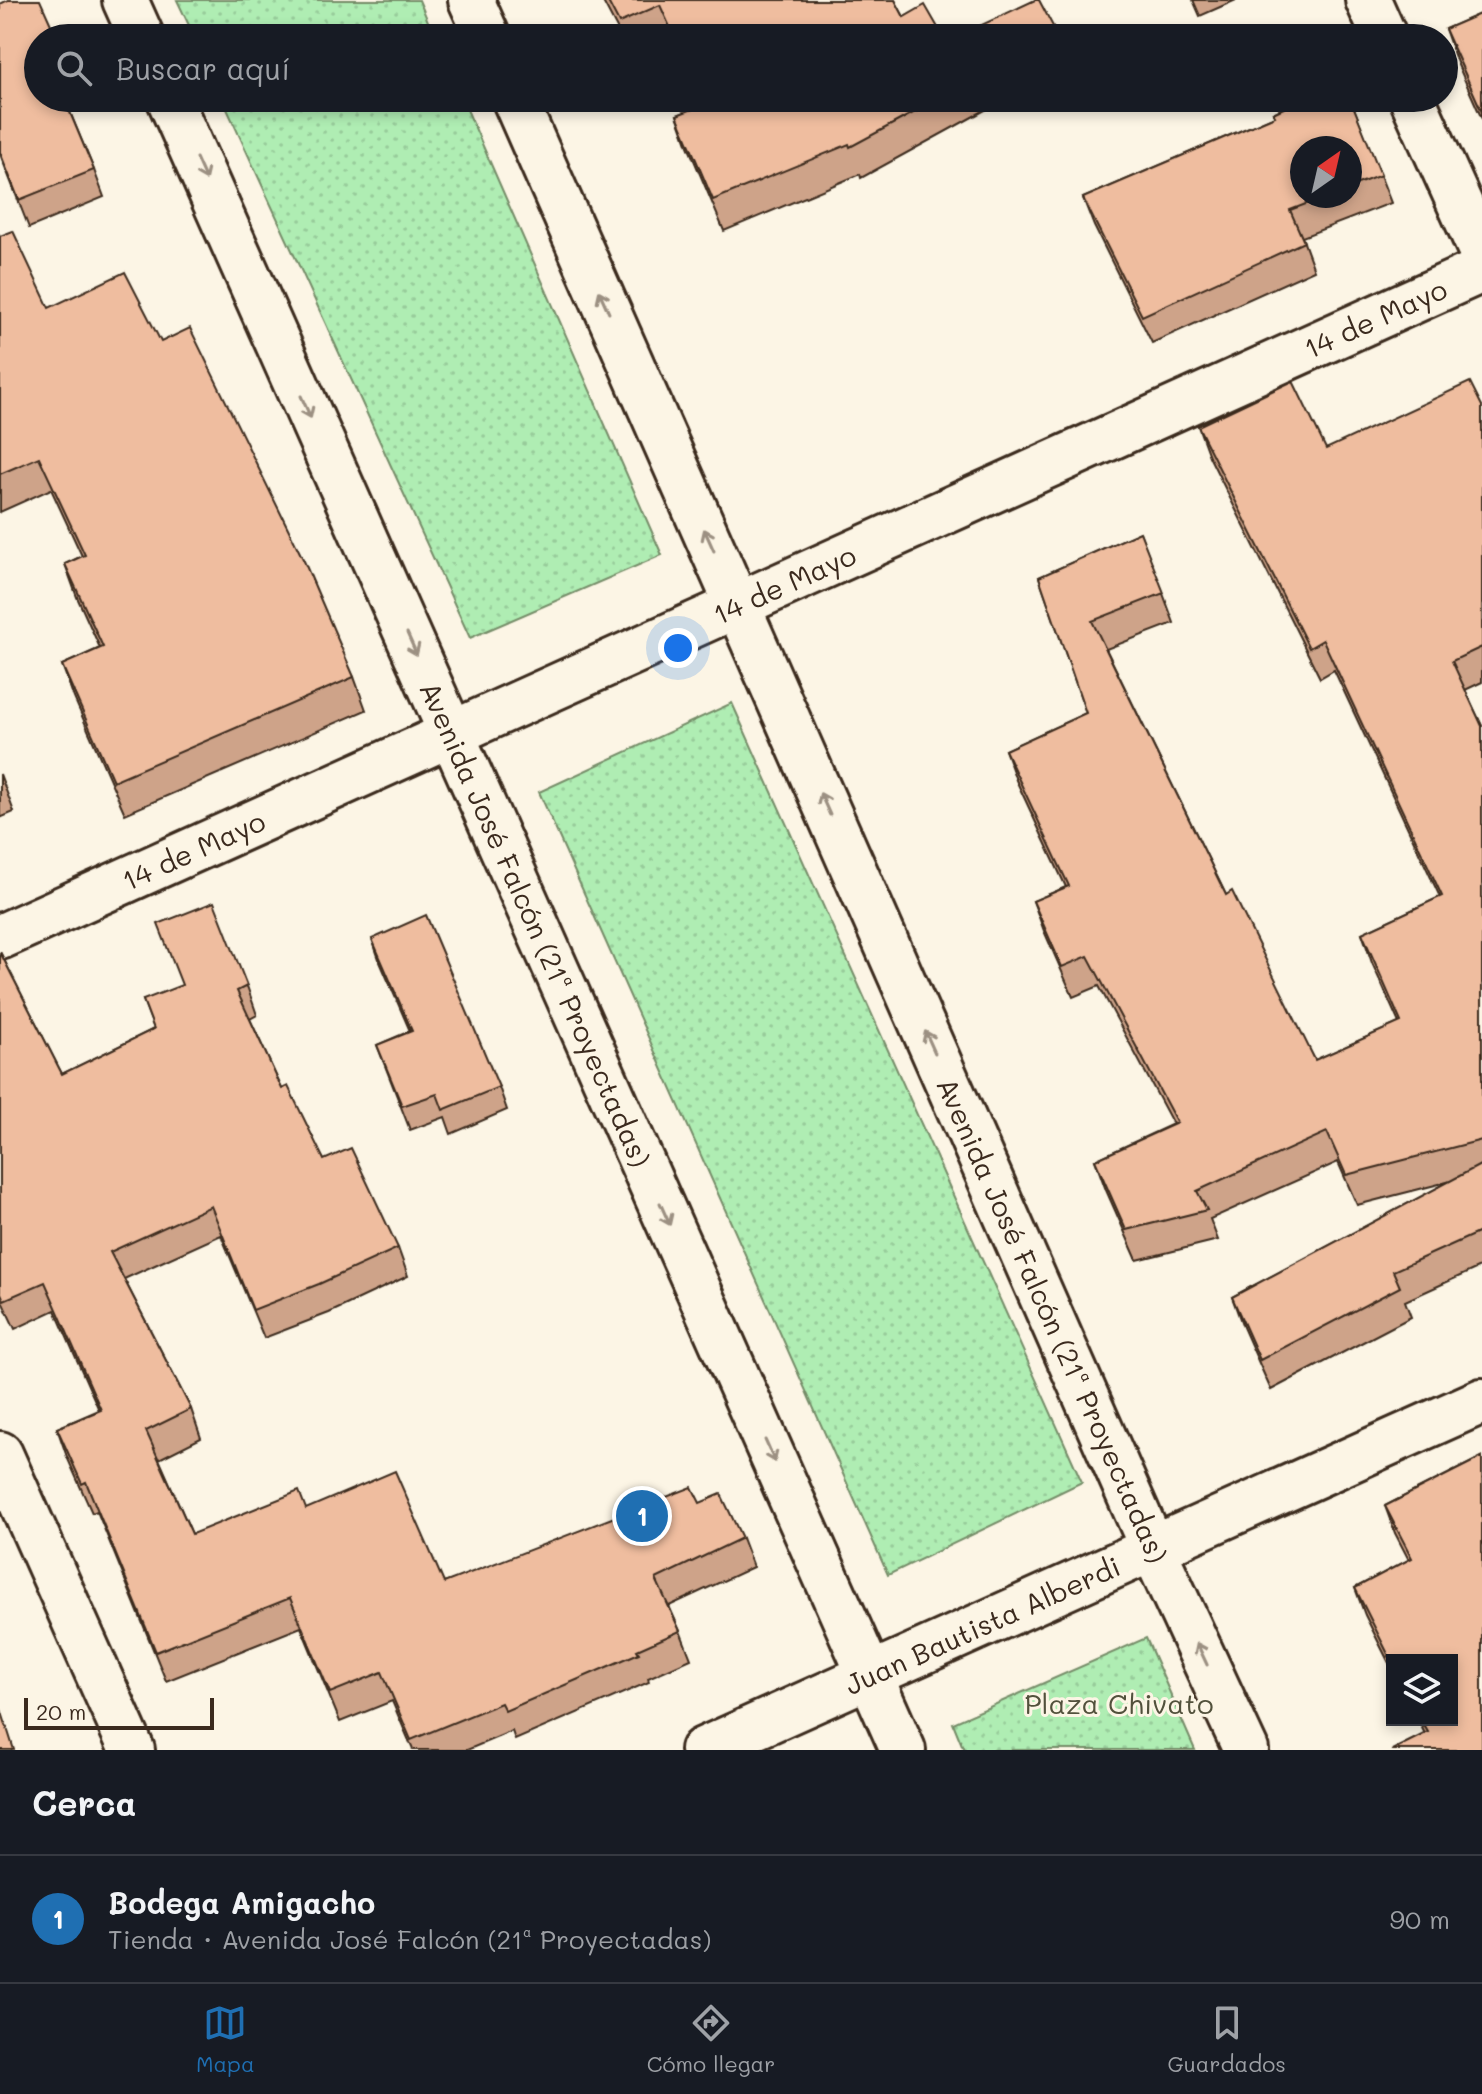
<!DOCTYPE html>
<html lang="es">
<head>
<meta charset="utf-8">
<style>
  :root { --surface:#171b24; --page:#242831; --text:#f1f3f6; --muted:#9ea1a6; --line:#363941; --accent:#1f6fb2 }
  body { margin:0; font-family:Mali,sans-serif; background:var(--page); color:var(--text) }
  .controls { position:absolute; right:24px; bottom:24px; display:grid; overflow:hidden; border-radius:0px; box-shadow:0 4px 12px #0003 }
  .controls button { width:72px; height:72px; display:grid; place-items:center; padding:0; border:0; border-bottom:2px solid var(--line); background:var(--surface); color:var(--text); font:40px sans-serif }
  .compass { position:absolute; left:1290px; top:136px; width:72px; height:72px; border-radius:50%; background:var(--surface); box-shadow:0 4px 12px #0003; rotate:34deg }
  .scale { position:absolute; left:24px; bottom:20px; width:190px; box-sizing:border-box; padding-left:8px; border:4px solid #3b2a1e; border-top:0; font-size:22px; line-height:28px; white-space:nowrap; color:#3b2a1e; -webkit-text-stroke:6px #fcf5e5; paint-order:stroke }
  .you { position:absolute; left:678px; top:648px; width:28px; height:28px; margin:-20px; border:6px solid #fff; border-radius:50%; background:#1a73e8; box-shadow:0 0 0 12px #1a73e833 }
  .badge { display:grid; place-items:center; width:52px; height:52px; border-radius:50%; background:var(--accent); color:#fff; font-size:26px; font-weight:700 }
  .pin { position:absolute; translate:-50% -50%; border:4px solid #fff; box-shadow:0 2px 8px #0006 }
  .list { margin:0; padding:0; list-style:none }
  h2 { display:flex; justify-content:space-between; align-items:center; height:104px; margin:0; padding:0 32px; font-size:34px }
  h2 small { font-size:26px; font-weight:400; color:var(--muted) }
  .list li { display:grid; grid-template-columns:52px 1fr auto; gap:24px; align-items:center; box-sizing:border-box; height:128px; padding:0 32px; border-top:2px solid var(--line) }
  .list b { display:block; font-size:30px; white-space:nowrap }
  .list p { margin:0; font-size:26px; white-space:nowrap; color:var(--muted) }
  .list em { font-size:26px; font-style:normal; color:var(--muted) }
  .icon { flex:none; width:44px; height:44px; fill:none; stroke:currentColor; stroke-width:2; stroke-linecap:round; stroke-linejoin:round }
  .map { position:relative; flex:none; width:1482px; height:1750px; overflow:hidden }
  .search { position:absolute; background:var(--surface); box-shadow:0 4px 12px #0003; left:24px; right:24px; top:24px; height:88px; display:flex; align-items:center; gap:20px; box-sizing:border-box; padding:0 28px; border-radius:44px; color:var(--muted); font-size:30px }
  .sheet { height:232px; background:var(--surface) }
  nav { display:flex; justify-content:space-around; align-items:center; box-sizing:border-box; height:112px; border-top:2px solid var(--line); background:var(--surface); font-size:22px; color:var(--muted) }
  nav a { display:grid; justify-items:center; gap:4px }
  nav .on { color:var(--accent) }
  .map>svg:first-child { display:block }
  .park { fill:url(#park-dots); stroke:#758c68; stroke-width:2 }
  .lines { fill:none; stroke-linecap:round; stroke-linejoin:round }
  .minor-casing { stroke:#3b2a1e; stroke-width:50 }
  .major-casing { stroke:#3b2a1e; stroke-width:50 }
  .minor { stroke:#fcf5e5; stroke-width:44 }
  .major { stroke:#fcf5e5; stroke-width:44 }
  .wall { fill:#cea389; stroke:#3b2a1e; stroke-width:2; fill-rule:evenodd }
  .building { fill:#efbd9f; stroke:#3b2a1e; stroke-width:2 }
  .oneway { stroke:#9c9082 }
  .labels { text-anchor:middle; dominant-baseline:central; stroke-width:6; stroke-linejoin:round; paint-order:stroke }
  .street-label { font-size:28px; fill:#3b2a1e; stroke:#fcf5e5 }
  .park-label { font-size:28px; fill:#52513c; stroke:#fcf5e5 }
</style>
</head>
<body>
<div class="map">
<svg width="1482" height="1750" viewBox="0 0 1482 1750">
  <defs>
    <pattern id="park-dots" width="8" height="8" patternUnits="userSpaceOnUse" patternTransform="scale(2)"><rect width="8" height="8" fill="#afedb3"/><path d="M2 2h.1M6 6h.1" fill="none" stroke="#97cb9a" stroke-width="1.8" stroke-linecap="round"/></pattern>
  </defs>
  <rect width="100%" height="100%" fill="#fcf5e5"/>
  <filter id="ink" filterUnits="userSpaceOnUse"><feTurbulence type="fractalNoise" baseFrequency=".0125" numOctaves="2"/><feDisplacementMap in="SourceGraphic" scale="16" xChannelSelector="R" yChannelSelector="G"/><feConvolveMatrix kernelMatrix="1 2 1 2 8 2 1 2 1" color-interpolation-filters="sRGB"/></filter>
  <g filter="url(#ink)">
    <!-- park -->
    <g class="park">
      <path d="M177,0H419L435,38H195Z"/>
      <path d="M222,98H462L662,555L470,638Z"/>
      <path d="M732,703L1082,1482L888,1575L539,792Z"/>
      <path d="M1146,1638L1195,1750H964L953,1723Z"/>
    </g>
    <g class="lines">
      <defs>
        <g id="minor">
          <path d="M1368,0L1385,38"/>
          <path d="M1412,98L1482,253"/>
          <path id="s1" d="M0,937L1482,270"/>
          <path d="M0,1454L132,1750"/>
          <path id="s2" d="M703,1750L1482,1401"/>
        </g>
        <g id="major">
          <path d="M125,0L142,38"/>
          <path d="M471,0L488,38"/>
          <path d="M169,98L903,1750"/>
          <path d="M514,98L1153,1549L1246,1750"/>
        </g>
      </defs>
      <!-- minor casing -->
      <use href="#minor" class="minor-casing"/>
      <!-- major casing -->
      <use href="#major" class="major-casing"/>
      <!-- minor -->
      <use href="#minor" class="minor"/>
      <!-- major -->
      <use href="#major" class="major"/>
    </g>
    <!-- wall -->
    <g class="wall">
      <path d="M602,0H895L904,17L944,38H672L671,35L664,38H622Z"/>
      <path d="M1193,0H1236L1200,16Z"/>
      <path d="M0,4L38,98H83L67,105L94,170L104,197L29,228L0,154Z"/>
      <path d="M1482,13V119L1457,63L1445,29Z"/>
      <path d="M700,98H1007L861,178L860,174L724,231L688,146L677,115L703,105Z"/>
      <path d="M1305,98H1350L1391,203L1302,237L1314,270L1152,343L1094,226L1083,198L1275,116L1273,113ZM1302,148H1350V196H1302Z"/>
      <path d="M0,236L49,308L161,342L354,677L366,710L125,814L74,698L62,665L100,648L77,597L65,564L82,556L51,489L0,512Z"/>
      <path d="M1482,406V682L1465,690L1482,726V1266L1405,1301L1411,1317L1271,1390L1243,1327L1232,1297L1451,1181L1357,1205L1338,1162L1210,1219L1218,1240L1137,1260L1106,1190L1095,1160L1173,1124L1099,986L1073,997L1044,931L1033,901L1066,887L1016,780L1005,750L1086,713L1039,577L1140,532L1174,623L1106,649L1226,895L1315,1060L1399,1023L1372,963L1362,933L1440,897L1334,670L1320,678L1209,456L1198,426L1326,449Z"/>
      <path d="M0,774L14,812L0,818Z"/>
      <path d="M372,939L499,1087L507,1110L451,1134L445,1117L410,1130L377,1045L410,1031L380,962Z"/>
      <path d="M0,952L62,1074L154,1029L143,1000L247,986L257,1015L250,1019L282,1089L324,1160L398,1248L408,1276L329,1313L264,1338L221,1235L124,1279L191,1409L201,1438L159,1459L192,1534L306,1509L444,1583L700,1503L742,1538L753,1567L669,1606L680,1631L691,1659L648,1678L649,1682L515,1740L512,1731L467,1750H413L392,1701L340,1722L301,1627L166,1681L97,1511L92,1513L67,1457L57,1428L99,1410L55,1310L15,1329L0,1297Z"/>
      <path d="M1482,1457V1750L1425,1734L1418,1720H1452L1392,1660V1669L1365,1615L1355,1588L1409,1560L1395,1533L1385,1506Z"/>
    </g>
    <!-- building -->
    <g class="building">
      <path d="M8,0H40L57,38H38V98H64L94,170L19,200L0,152V4Z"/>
      <path d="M607,0H895L904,17L925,5L944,38H675L660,5L619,23Z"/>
      <path d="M1035,0H1039L1057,34L1050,38H954Z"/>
      <path d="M1482,13V112L1445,29Z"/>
      <path d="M703,98H941L850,147L849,144L713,200L677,115L706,104Z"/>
      <path d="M1305,98H1350L1381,175L1350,187V148H1302V196H1327L1290,210L1304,242L1142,316L1083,198L1275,116L1273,113Z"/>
      <path d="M13,231L49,308L125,272L161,342L190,328L304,561L354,677L113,781L62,665L103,647L65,564L85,555L39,457L0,474V236Z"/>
      <path d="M1293,381L1326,449L1470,382L1482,406V647L1452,661L1482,726V1140L1346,1175L1327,1132L1197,1191L1207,1210L1126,1230L1095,1160L1177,1123L1088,956L1062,967L1033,901L1069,886L1005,750L1086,713L1039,577L1140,532L1164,593L1092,621L1226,895L1232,891L1315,1060L1401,1022L1362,933L1442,896L1323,640L1309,648L1198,426Z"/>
      <path d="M214,902L247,986L237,991L282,1089L288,1086L324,1160L351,1148L398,1248L319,1284L253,1310L211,1206L110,1252L191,1409L146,1431L192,1534L299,1491L306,1509L395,1471L444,1583L692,1487L700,1503L721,1494L742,1538L656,1579L680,1631L637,1650L639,1653L505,1711L501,1703L411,1740L382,1672L330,1693L290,1598L156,1652L86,1482L82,1484L57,1428L101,1410L45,1282L4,1300L0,1291V952L62,1074L154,1029L143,1000L182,985L158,924Z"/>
      <path d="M426,915L499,1087L443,1110L437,1094L402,1106L377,1045L412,1031L372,939Z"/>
      <path d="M1482,1164V1231L1393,1271L1400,1287L1260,1360L1232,1297Z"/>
      <path d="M1482,1457V1750H1392L1428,1732L1421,1720H1452V1660H1392V1662L1355,1588L1412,1558L1385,1506Z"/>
      <path d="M0,1706L14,1750H0Z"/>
    </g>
    <!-- one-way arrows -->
    <defs><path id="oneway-shaft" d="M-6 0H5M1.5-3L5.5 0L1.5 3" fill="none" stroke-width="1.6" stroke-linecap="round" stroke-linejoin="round" transform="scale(2)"/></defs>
    <g class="oneway">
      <use href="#oneway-shaft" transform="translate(201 169) rotate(66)"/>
      <use href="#oneway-shaft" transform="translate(604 302) rotate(-114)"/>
      <use href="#oneway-shaft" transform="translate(306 407) rotate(66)"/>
      <use href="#oneway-shaft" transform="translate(709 540) rotate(-114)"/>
      <use href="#oneway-shaft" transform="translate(412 644) rotate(66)"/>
      <use href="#oneway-shaft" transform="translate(825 804) rotate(-114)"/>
      <use href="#oneway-shaft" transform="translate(930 1042) rotate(-114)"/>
      <use href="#oneway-shaft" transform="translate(665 1214) rotate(66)"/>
      <use href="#oneway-shaft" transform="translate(770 1451) rotate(66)"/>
      <use href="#oneway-shaft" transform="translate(1202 1654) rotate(-115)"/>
    </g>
  </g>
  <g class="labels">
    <!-- street labels -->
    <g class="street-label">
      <text stroke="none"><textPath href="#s1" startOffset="1508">14 de Mayo</textPath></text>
      <text stroke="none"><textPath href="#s1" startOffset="860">14 de Mayo</textPath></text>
      <text stroke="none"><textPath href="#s1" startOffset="212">14 de Mayo</textPath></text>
      <text transform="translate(536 924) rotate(66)">Avenida José Falcón (21ª Proyectadas)</text>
      <text transform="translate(1053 1320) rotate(66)">Avenida José Falcón (21ª Proyectadas)</text>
      <text stroke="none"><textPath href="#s2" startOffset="306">Juan Bautista Alberdi</textPath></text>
    </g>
    <!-- park labels -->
    <g class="park-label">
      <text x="1119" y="1703">Plaza Chivato</text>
    </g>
  </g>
</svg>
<div class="controls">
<button><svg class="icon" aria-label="layers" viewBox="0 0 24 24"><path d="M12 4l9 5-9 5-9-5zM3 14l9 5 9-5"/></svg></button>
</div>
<svg class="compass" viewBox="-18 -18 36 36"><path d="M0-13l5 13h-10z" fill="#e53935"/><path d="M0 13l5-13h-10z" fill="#9ea1a6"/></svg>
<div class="scale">20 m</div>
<div class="you"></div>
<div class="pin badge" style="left:642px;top:1516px">1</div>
<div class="search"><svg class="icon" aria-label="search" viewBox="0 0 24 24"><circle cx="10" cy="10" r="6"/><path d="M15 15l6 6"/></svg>Buscar aquí</div>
</div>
<section class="sheet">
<h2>Cerca<small></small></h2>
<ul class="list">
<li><span class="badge">1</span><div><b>Bodega Amigacho</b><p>Tienda · Avenida José Falcón (21ª Proyectadas)</p></div><em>90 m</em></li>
</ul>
</section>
<nav>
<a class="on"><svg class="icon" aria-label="map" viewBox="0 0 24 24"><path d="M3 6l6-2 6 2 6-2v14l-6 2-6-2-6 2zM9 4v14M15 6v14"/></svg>Mapa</a>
<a><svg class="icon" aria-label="directions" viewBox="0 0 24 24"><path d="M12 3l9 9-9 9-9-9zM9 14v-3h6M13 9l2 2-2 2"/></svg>Cómo llegar</a>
<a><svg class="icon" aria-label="saved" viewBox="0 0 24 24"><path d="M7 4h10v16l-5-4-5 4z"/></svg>Guardados</a>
</nav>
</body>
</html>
